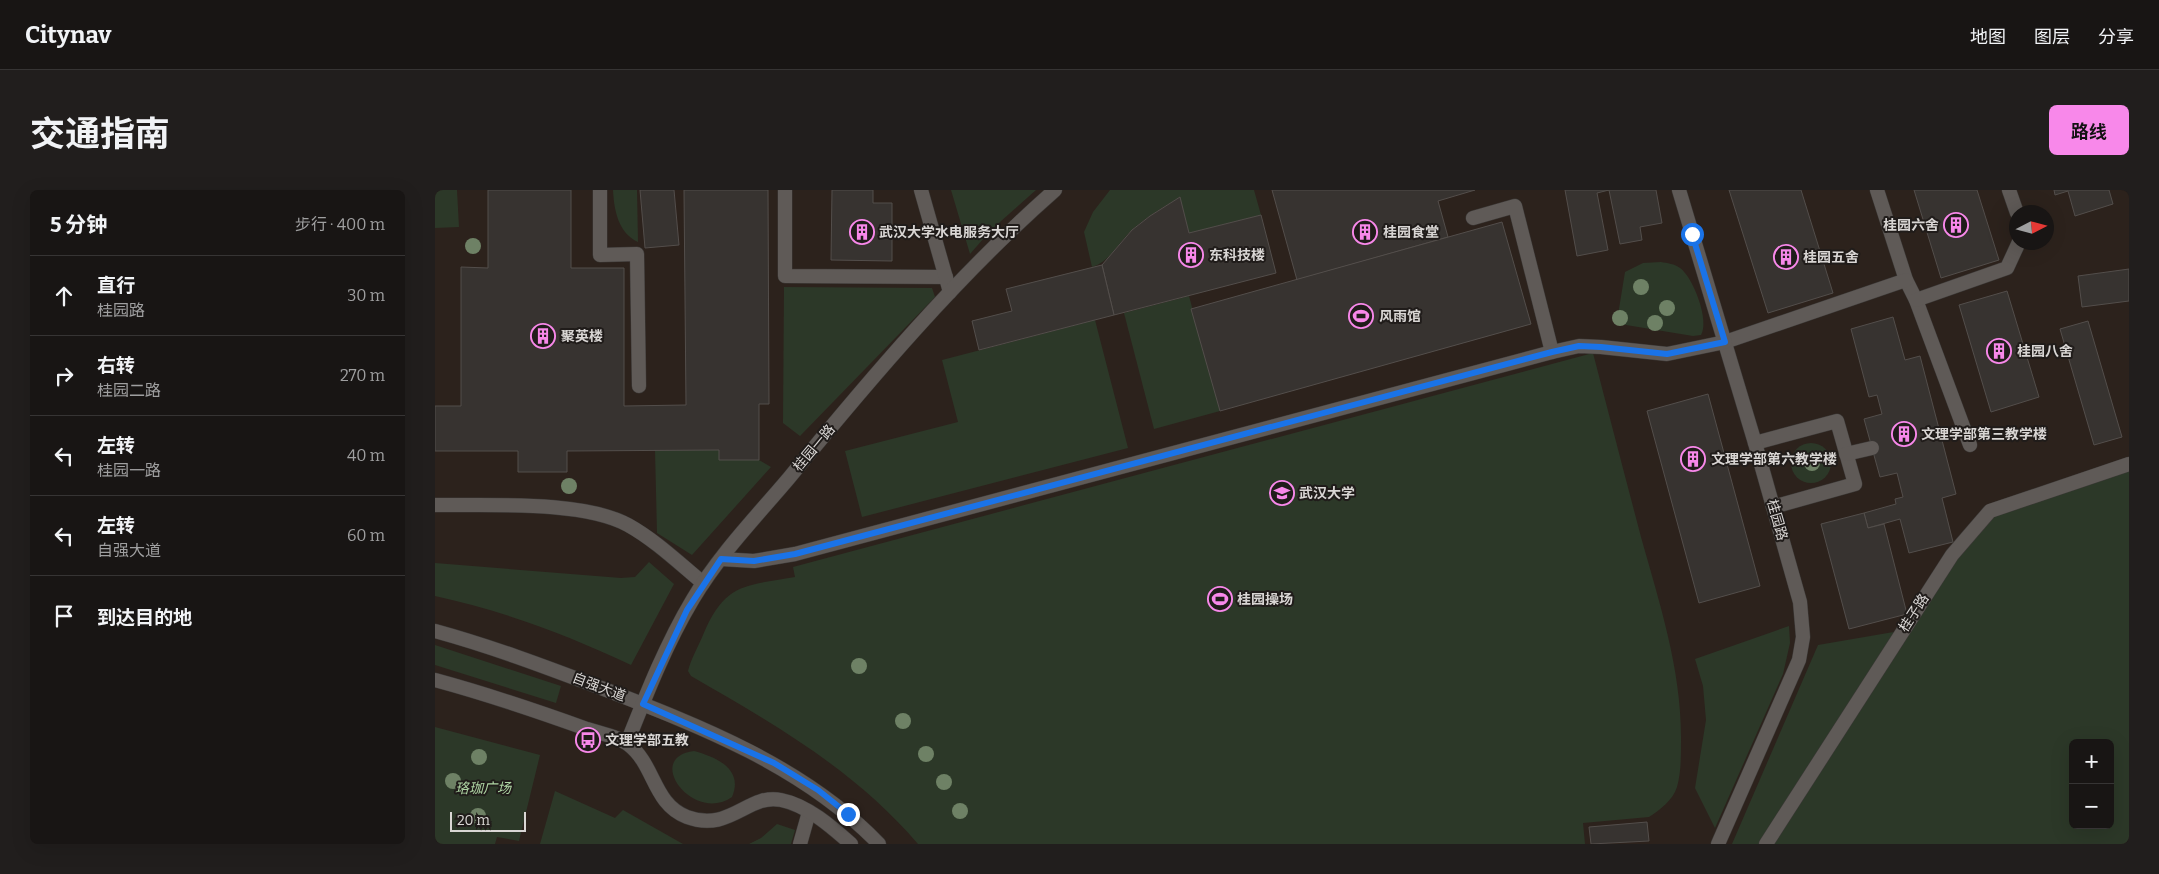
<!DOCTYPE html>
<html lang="zh">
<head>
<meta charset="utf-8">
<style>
  :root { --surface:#181514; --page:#211e1d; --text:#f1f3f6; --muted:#9f9fa0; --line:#363434; --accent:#f888ea }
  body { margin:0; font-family:Bitter,"Noto Sans SC",serif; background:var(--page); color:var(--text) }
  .controls { position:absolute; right:15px; bottom:15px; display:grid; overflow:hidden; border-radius:8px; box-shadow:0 5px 20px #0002 }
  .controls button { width:45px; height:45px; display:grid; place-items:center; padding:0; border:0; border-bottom:1px solid var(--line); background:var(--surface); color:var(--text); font:25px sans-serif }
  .compass { position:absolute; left:1574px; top:15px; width:45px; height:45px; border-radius:50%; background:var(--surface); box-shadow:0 5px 20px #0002; rotate:84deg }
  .scale { position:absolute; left:15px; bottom:12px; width:76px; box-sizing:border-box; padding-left:5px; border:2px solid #d9d6d4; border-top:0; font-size:14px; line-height:18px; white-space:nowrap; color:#d9d6d4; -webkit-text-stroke:4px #201c1a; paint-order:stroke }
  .stop { position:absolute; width:15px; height:15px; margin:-11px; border:4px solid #1a73e8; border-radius:50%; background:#fff }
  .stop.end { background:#1a73e8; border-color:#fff; box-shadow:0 1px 5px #0008 }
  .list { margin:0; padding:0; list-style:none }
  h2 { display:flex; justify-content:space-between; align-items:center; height:65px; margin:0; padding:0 20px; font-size:21px }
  h2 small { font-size:16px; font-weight:400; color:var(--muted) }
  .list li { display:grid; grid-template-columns:32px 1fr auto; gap:15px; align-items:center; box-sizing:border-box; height:80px; padding:0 20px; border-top:1px solid var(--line) }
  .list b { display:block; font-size:19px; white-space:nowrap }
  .list p { margin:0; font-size:16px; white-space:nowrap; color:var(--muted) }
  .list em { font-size:16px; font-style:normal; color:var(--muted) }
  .icon { flex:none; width:28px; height:28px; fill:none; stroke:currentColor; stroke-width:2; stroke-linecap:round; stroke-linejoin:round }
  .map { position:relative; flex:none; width:1694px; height:654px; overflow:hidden; border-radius:8px }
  header { display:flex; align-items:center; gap:30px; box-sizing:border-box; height:70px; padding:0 25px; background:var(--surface); border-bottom:1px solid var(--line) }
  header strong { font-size:24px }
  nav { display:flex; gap:28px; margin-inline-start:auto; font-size:18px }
  .intro { display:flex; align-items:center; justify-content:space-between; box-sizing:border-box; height:120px; padding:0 30px }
  h1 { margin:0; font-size:35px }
  .button { padding:12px 22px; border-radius:8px; background:var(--accent); color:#111; font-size:18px; font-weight:700 }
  main { display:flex; gap:30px; padding:0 30px }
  aside { flex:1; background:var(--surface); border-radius:8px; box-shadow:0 5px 20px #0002 }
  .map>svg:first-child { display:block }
  .built { fill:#2c221c; fill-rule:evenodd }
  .green { fill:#2c3828; fill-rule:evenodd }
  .building { fill:#373330; stroke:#534e4b }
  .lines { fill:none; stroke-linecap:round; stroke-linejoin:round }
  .service-casing { stroke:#3c3937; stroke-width:15 }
  .minor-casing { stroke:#3c3937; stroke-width:15 }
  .service { stroke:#5f5a57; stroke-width:14 }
  .minor { stroke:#5f5a57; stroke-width:14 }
  .tree { fill:#6e8165 }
  .route { stroke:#1a73e8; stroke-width:6 }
  .labels { text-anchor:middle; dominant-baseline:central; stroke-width:4; stroke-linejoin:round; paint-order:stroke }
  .poi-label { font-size:14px; font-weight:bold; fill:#d9d6d4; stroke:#201c1a; text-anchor:start }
  .street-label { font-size:14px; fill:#d9d6d4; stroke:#201c1a }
  .park-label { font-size:14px; font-style:italic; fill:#aed4a3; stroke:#201c1a }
</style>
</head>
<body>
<header>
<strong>Citynav</strong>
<nav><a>地图</a><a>图层</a><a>分享</a></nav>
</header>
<div class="intro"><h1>交通指南</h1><a class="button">路线</a></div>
<main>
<aside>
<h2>5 分钟<small>步行 · 400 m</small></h2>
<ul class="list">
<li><svg class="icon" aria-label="ahead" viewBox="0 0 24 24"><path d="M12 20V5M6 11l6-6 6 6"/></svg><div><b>直行</b><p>桂园路</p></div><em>30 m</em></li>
<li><svg class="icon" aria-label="right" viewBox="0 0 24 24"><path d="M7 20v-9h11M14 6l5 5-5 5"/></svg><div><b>右转</b><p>桂园二路</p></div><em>270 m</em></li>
<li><svg class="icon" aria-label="left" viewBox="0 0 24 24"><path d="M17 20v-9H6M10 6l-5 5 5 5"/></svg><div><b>左转</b><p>桂园一路</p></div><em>40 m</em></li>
<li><svg class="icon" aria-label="left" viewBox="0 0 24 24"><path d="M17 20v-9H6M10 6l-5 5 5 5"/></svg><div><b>左转</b><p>自强大道</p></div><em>60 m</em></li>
<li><svg class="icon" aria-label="arrive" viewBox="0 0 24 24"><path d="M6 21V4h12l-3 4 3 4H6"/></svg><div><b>到达目的地</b></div></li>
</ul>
</aside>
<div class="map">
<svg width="1694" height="654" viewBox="0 0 1694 654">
  <rect width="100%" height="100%" fill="#201c1a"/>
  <!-- built -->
  <path class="built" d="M0,0H1694V654H0ZM1582,22H1612V52H1582ZM1638,553H1675V635H1638Z"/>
  <!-- green -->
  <g class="green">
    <path d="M0,0H22L24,37L0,38Z"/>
    <path d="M178,0H202L203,52C183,43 179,20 178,0Z"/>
    <path d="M516,0H601L556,40L535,64Z"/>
    <path d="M675,0H819L826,25L754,43L745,7C729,17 713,26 699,38C685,50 675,72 657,77L649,42L658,22Z"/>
    <path d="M1226,72C1232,73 1240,74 1245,78C1258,87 1275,131 1266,145L1258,146L1185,134L1182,131L1190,82L1208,73Z"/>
    <path d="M349,97L497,98L500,107L365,246L348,233Z"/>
    <path d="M754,106L785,221L719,239L689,123Z"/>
    <path d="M660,130L693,258L427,327L410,261L523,232L507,170Z"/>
    <path d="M1158,163C1174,225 1190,286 1206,347C1225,415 1247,481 1246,552C1246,567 1246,583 1242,597C1238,610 1225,620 1214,627L1148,633L1150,654H483C420,580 339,534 256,486L253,481C256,469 263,457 268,445C290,393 309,396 360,387L358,377Z"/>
    <circle cx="1376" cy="273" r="20"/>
    <path d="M220,260H284V270H324L336,277L257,365L222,343Z"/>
    <path d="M1694,279V654H1297L1383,455L1476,439L1523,368L1561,325ZM1638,553H1675V635H1638Z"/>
    <path d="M214,372L239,394L196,475C133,445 69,421 0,406V373L186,388L200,387Z"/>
    <path d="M1354,436L1355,453L1348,484L1280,638L1260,598L1271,530L1268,496L1260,469Z"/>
    <path d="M0,455L126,496L121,513L0,475Z"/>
    <path d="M0,537L105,565L84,651L62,647L60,654H0Z"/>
    <path d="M259,561C281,567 309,579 297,607C258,634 208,567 259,561Z"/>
    <path d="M120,601L180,628L188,620L248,654H105Z"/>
    <path d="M342,634L360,640L356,654H314L326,648Z"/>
  </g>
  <!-- building -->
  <g class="building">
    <path d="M53,0H136V78H189V216L251,215L249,0H333L334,214H324V270H284V260L132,261V282H83V261H0V216H26V77L53,78Z"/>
    <path d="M205,0H239L244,55L210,58Z"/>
    <path d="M397,0H438V13H457V71L396,70Z"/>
    <path d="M837,0H1040L1003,11L1013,47L862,90Z"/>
    <path d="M1130,0H1174L1162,3L1173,60L1142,66Z"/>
    <path d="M1221,0L1227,33L1205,37L1207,50L1185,54L1174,0Z"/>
    <path d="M1294,0H1366L1398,103L1333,123Z"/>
    <path d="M1479,0H1542L1564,70L1506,88Z"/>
    <path d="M1619,0H1674L1678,14L1640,26L1633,1L1620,5Z"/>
    <path d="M745,7L754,43L826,25L841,83L679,125L667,75L697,40L715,26Z"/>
    <path d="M1067,32L1096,134L785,221L756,119Z"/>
    <path d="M667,75L679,125L544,160L537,131L577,121L571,99Z"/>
    <path d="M1694,79V111L1647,117L1643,86Z"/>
    <path d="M1572,101L1604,207L1556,222L1524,115Z"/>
    <path d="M1458,127L1470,170L1485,166L1521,304L1507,308L1518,352L1474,363L1465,329L1433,338L1429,323L1461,314L1460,309L1468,307L1462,283L1445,287L1429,229L1447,224L1442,205L1434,207L1416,139Z"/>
    <path d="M1653,131L1687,247L1659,255L1625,139Z"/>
    <path d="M1273,204L1325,396L1264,413L1212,221Z"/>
    <path d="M1429,323L1433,338L1449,334L1472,424L1414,439L1386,334Z"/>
    <path d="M1212,632L1214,651L1156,654L1154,637Z"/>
  </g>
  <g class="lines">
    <defs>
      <g id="service">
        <path d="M165,0V65L202,64L204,196"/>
        <path d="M350,0V86L511,87"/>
        <path d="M1442,0L1471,90L1481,110L1535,255"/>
        <path d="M1574,0L1582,23"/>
        <path d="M1038,28L1080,16L1117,162"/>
        <path d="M1481,110L1572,78L1584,52"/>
        <path d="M1290,152L1471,90"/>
        <path d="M1320,253L1402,231L1420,294L1338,317"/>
        <path d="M1411,264L1437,258"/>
        <path d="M0,315C53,316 147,310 193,335C220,350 244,373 268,393"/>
        <path d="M365,654L374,622"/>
      </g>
      <g id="minor">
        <path d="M486,0L515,102"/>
        <path d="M1244,0L1320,253L1365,412L1368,447L1364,470L1283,654"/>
        <path d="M286,369L319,371L360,364L1117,162L1144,156L1166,157L1232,164L1290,152"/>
        <path d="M0,441C55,456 108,476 161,496C262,535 368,575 444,654"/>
        <path d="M0,490C52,504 102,521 152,539C165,543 184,547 194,555C220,575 218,614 252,627C295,643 313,603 346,610C372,615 397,637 416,654"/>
        <path d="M192,553C211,505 231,454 258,409C284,365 321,327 354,288C435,189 523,85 620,0"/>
        <path d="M1331,654L1517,365L1555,321L1694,274"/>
      </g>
    </defs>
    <!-- service casing -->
    <use href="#service" class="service-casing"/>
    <!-- minor casing -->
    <use href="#minor" class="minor-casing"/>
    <!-- service -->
    <use href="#service" class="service"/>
    <!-- minor -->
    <use href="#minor" class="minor"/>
  </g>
  <!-- trees -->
  <g class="tree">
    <circle cx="38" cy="56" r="8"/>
    <circle cx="1206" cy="97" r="8"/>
    <circle cx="1232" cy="118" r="8"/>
    <circle cx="1185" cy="128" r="8"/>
    <circle cx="1220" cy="133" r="8"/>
    <circle cx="1377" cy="273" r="8"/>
    <circle cx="134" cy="296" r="8"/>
    <circle cx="424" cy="476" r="8"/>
    <circle cx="468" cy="531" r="8"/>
    <circle cx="491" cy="564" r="8"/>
    <circle cx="44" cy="567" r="8"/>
    <circle cx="18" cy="591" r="8"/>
    <circle cx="509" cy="592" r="8"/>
    <circle cx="525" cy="621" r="8"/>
    <circle cx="43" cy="626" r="8"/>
  </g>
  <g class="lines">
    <!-- route -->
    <path class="route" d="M413,624L383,600L339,573L208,514L252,420L286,369L319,371L360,364L1117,162L1144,156L1166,157L1232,164L1290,152L1257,44"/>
  </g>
  <!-- icons -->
  <defs>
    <symbol id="building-ring" viewBox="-11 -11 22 22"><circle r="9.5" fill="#201c1a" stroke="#f888ea" stroke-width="1.5"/><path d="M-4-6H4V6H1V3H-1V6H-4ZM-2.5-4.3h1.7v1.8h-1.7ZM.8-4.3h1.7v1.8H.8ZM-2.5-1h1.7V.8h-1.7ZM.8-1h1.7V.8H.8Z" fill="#f888ea"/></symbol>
    <symbol id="stadium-ring" viewBox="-11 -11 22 22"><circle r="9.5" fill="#201c1a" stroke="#f888ea" stroke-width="1.5"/><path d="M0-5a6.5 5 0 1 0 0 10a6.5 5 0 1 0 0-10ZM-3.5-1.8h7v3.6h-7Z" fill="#f888ea"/></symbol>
    <symbol id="university-ring" viewBox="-11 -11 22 22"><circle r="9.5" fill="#201c1a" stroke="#f888ea" stroke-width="1.5"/><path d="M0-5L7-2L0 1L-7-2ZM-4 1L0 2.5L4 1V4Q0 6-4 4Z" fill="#f888ea"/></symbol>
    <symbol id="bus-ring" viewBox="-11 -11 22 22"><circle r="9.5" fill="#201c1a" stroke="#f888ea" stroke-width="1.5"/><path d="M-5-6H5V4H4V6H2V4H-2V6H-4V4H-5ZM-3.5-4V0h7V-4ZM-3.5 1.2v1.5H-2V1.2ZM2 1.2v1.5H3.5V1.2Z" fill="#f888ea"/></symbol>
  </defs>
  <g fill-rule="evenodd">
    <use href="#building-ring" x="1507" y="21" width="28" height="28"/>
    <use href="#building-ring" x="413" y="28" width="28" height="28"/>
    <use href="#building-ring" x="916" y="28" width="28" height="28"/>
    <use href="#building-ring" x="742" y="51" width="28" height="28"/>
    <use href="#building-ring" x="1337" y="53" width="28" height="28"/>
    <use href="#stadium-ring" x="912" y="112" width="28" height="28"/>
    <use href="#building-ring" x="94" y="132" width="28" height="28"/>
    <use href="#building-ring" x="1550" y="147" width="28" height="28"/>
    <use href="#building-ring" x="1455" y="230" width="28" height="28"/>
    <use href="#building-ring" x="1244" y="255" width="28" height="28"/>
    <use href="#university-ring" x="833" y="289" width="28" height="28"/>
    <use href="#stadium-ring" x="771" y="395" width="28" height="28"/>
    <use href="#bus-ring" x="139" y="536" width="28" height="28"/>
  </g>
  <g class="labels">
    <!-- poi labels -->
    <g class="poi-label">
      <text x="1504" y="35" text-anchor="end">桂园六舍</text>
      <text x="444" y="42">武汉大学水电服务大厅</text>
      <text x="948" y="42">桂园食堂</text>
      <text x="774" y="65">东科技楼</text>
      <text x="1368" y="67">桂园五舍</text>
      <text x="944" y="126">风雨馆</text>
      <text x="126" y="146">聚英楼</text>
      <text x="1582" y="161">桂园八舍</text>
      <text x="1486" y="244">文理学部第三教学楼</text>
      <text x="1276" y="269">文理学部第六教学楼</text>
      <text x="864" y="303">武汉大学</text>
      <text x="802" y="409">桂园操场</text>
      <text x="170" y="550">文理学部五教</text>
    </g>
    <!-- street labels -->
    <g class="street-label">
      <text transform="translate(379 258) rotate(-50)">桂园一路</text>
      <text transform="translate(1342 330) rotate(74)">桂园路</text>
      <text transform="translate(1479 423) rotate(-57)">桂子路</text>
      <text transform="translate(164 497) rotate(21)">自强大道</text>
    </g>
    <!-- park labels -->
    <g class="park-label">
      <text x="48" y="598">珞珈广场</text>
    </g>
  </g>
</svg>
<div class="controls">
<button>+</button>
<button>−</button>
</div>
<svg class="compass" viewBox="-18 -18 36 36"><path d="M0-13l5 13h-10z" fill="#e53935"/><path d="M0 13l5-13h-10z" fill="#9f9fa0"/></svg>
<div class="scale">20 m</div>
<div class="stop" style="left:1257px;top:44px"></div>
<div class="stop end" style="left:413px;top:624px"></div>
</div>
</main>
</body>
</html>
